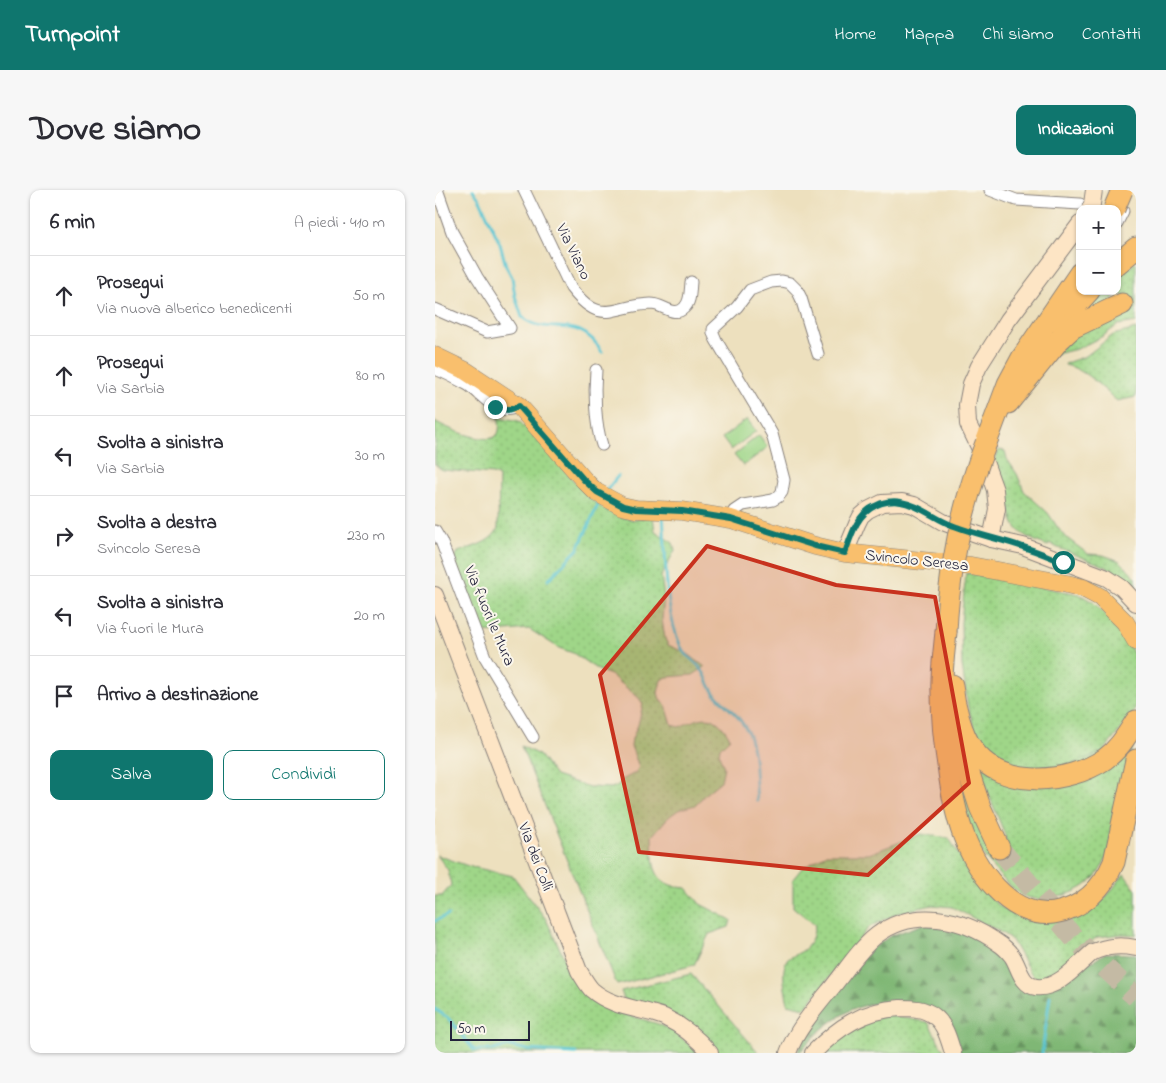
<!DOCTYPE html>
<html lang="it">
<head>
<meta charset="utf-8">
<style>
  :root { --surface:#fff; --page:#f7f7f7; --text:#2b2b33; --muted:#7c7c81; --line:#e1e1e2; --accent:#0f766e }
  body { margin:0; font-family:"Indie Flower",sans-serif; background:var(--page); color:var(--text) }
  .controls { position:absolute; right:15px; top:15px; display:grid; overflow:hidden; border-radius:10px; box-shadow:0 1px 4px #0004 }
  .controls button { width:45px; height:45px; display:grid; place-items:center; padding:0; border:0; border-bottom:1px solid var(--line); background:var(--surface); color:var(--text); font:25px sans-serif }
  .scale { position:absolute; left:15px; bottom:12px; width:80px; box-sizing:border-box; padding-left:5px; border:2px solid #22223b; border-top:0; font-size:14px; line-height:18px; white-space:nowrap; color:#22223b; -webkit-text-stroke:4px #fbf7ec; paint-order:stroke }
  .stop { position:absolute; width:15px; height:15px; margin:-11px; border:4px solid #0f766e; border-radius:50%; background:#fff }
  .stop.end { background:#0f766e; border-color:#fff; box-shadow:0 1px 5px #0008 }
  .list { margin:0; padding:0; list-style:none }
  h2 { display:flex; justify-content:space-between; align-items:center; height:65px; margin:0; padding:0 20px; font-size:21px }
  h2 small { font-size:16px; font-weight:400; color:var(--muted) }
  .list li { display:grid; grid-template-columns:32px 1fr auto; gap:15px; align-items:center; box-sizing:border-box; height:80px; padding:0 20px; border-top:1px solid var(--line) }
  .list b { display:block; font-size:19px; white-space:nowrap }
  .list p { margin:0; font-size:16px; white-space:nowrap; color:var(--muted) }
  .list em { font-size:16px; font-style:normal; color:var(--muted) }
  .actions { display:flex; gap:10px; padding:15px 20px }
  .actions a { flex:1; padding:11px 0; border:1px solid var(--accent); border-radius:10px; text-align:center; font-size:18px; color:var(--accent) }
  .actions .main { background:var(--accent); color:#fff }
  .icon { flex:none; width:28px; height:28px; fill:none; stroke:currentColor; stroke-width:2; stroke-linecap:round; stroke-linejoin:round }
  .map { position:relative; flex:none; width:701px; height:863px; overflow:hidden; border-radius:10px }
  header { display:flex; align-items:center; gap:30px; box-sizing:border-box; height:70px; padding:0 25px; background:var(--accent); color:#fff }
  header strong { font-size:24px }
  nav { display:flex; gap:28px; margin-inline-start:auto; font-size:18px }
  .intro { display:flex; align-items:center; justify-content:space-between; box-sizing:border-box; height:120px; padding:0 30px }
  h1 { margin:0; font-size:35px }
  .button { padding:12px 22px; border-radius:10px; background:var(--accent); color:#fff; font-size:18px; font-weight:700 }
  main { display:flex; gap:30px; padding:0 30px }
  aside { flex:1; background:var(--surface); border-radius:10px; box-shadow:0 1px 4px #0004 }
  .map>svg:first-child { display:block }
  .grass { fill:url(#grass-dots); stroke:#607c62 }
  .forest { fill:url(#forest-firs); stroke:#506c58 }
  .green { fill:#9fd688; stroke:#607c62 }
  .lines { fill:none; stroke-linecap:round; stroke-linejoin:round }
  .stream { stroke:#59c5d2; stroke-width:3 }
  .highway-tunnel { stroke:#c4baa4; stroke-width:21; stroke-dasharray:21 11; stroke-linecap:butt }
  .street-casing { stroke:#88817c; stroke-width:13 }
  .secondary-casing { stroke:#88817c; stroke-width:18 }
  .primary-casing { stroke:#88817c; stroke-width:19 }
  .highway-casing { stroke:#88817c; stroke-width:23 }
  .street { stroke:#fff; stroke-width:11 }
  .secondary { stroke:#fde5c5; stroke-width:16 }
  .primary { stroke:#f9bf6d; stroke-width:18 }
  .highway { stroke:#f9bf6d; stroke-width:21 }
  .secondary-bridge-casing { stroke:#88817c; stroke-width:18; stroke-linecap:butt }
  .highway-bridge-casing { stroke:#88817c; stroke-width:23; stroke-linecap:butt }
  .secondary-bridge { stroke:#fde5c5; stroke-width:16 }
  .highway-bridge { stroke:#f9bf6d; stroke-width:21 }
  .route { stroke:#0f766e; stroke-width:6 }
  .marked { fill:#c8321e; fill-opacity:0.2; stroke:#c8321e; stroke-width:4; stroke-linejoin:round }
  .labels { text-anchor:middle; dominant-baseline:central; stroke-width:4; stroke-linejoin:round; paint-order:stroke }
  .street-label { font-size:16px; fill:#22223b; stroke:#fbf7ec }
</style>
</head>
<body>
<header>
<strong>Turnpoint</strong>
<nav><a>Home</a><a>Mappa</a><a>Chi siamo</a><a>Contatti</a></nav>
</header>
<div class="intro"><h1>Dove siamo</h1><a class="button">Indicazioni</a></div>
<main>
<aside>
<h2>6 min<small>A piedi · 410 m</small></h2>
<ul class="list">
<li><svg class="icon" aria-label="ahead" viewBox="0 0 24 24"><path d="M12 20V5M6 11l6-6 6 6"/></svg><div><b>Prosegui</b><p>Via nuova alberico benedicenti</p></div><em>50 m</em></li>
<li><svg class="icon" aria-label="ahead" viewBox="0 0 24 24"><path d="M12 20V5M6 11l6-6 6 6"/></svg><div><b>Prosegui</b><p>Via Sarbia</p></div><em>80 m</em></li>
<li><svg class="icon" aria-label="left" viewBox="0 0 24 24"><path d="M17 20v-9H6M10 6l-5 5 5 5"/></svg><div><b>Svolta a sinistra</b><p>Via Sarbia</p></div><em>30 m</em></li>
<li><svg class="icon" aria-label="right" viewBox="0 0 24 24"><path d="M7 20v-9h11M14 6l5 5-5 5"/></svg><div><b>Svolta a destra</b><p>Svincolo Seresa</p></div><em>230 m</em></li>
<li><svg class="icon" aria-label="left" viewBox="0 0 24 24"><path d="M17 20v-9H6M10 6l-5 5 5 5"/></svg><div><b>Svolta a sinistra</b><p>Via fuori le Mura</p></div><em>20 m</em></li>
<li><svg class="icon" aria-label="arrive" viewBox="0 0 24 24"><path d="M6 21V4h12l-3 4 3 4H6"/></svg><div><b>Arrivo a destinazione</b></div></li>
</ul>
<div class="actions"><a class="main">Salva</a><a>Condividi</a></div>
</aside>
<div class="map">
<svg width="701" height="863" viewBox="0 0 701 863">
  <defs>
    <pattern id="grass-dots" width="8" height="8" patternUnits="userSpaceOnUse" patternTransform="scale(1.25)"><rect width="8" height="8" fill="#9fd688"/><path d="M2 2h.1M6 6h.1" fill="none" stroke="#89b776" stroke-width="1.8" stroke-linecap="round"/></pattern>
    <pattern id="forest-firs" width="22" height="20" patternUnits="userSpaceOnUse" patternTransform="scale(1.25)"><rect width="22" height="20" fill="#7fb774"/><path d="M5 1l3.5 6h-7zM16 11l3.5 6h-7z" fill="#689460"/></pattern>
  </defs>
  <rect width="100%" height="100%" fill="#fbf7ec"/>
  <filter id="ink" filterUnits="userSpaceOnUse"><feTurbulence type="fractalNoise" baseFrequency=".02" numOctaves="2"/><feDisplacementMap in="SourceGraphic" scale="10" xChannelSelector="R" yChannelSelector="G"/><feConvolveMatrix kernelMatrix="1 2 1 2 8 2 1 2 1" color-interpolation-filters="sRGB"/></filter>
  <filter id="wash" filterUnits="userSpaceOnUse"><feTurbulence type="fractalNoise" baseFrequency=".0096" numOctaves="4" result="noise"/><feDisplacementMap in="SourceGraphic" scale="20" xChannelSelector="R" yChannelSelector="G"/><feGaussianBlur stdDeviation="1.12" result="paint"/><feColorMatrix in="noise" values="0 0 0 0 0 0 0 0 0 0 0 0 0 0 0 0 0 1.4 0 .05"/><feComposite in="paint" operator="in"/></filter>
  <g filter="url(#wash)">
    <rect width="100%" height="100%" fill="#ede0be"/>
    <!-- grass -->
    <g class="grass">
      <path d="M701,72V132L683,135L668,146L642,159L616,165L690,107L684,103L677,104L679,110L636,131L664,101H682V87Z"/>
      <path d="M701,139V207L682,211C667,198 650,179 630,175L631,173L651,166L678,145Z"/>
      <path d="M64,227L84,231L103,250L154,308L169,319L185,327L199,330L218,326L220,341L238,353L240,360L226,386L229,407L227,429L230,449L233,455L253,464L270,477L258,485L232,487L226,490L223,503L225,510L231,515L237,535L244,537C269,526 279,521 295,548L285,558L284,565L289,577L286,591L270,604L261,615C236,620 233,628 217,646C218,675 216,696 252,698L265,714L296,730L294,737L274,744L259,775L182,795L86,556L104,565L120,586L154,597L176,598L182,596L187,590L200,583L204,577L196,556L197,549L203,535L208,514L204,508L176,485L163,480L138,463L124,458L94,439L47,443L21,376L20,368L23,362C37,357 58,352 63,338L64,287L58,284L7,280L0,274V231C10,238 52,255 61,246C66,242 64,233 64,227Z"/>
      <path d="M564,260L570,261L572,269L582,284L589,301L613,323L623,338L633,349L653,364L668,365L685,371L701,387V398L672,377L621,357L615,353L613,356C576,342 578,337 571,301C569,292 563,281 559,272Z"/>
      <path d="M531,383L644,404L658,412L687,441L701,469V513L699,522L669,561L641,576L582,580L568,575L552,561L541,544L533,517L527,475L526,433Z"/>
      <path d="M699,550C694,571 690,592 685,613C680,636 677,661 664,682C654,696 639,703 623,707C611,710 597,711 586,704C568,693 544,663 536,643C529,628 527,601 524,583L572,656L570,645L550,595L543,569L587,593Z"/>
      <path d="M486,644L514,648C539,692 569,744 629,728C637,727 649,726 655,721C669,712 679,697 689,684L701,700V745L688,744L662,747L616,786L607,789L601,788L595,782L577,750L567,743L517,717L497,715L463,723L434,737L370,818L353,814C351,803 345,781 352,770C355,767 358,766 362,764C375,758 378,749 380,735L358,717V689L367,678L391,664H434Z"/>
      <path d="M2,665L33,676L78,686L111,729L137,785L157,812L173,819L223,834L240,842L263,863H0V706H7L16,695L13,680Z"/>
      <path d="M256,784L324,863H284L280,857L189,809L186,801Z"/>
      <path d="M451,825L493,832L510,863H386L408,842Z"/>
    </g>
    <!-- forest -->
    <path class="forest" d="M489,734C517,740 550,744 569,767C576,776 581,788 587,798L660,770L670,763L701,764V863H525L513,831L454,812L436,814L417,819L400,829L387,839L364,863L363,861L389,816L435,760L455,746Z"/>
    <!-- green -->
    <g class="green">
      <path d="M312,229L321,241L296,260L287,248Z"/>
      <path d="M324,245L333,257L308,276L299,265Z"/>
    </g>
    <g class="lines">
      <!-- stream -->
      <g class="stream">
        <path d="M38,0L45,10L65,54L71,76L77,87L80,106L87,127C114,149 143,121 167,162"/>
        <path d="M171,301L183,286"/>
        <path d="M228,326C232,369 228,417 246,457C251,467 260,471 266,479C272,486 273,495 279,503C290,516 306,526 313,543C321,561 320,590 322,611"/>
        <path d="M113,390L143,359L165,310"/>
        <path d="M0,731L13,725"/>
        <path d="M0,819L13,828L39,860H58L75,856L93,860L141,863"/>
        <path d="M607,863L615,806"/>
      </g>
    </g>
  </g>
  <g filter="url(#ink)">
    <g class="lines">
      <!-- highway-tunnel -->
      <path class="highway-tunnel" d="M564,658L638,747L701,807"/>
      <defs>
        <g id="street">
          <path d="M89,0L136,98C167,138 178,115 216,114C228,114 239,128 249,118C256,112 255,101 256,92"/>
          <path d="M555,0L581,10L645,14"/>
          <path d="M682,33L688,21"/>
          <path d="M0,119L52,142L75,138L42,87L17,42L3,2"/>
          <path d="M0,179C11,183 22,189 33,195C50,206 61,228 84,216"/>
          <path d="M161,180C159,202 160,234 167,255"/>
          <path d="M296,329L299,321L308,315L338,310L343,307L347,302L349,290L337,244L333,237L281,150L278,143V139L302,117L315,100L336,92L347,91L355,93L362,100L366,108L383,164"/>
          <path d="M0,341L6,351L50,467L98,547"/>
        </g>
        <g id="secondary">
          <path d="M657,14L659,0"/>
          <path d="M556,349L562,319L560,300L546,261L533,234L532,215L536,194L544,176L573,130L645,34"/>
          <path d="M410,363L422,334L426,326L433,320L447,313L467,312L479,315L508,332L521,337L556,349L588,356L672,388L687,398L701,413"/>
          <path d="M0,405L144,781C148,787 152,795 157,800C178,818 205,818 229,827C246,835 263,849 275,863"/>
          <path d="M353,863C360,842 381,817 395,800C410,782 424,759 442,745C479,717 528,728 563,753C568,756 573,761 577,766C584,776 586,795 601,797C623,800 643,774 658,762C673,756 685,755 701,758"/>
          <path d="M378,863C403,837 429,820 465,818C477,818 489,818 499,826C510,834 514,850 518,863"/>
        </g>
        <path id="primary" d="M0,166L31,181L84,216L149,290L161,302L187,316L201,319L247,321L296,329L380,356L410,363L536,376L632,394L648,398L665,407L690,432L701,451"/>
        <g id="highway">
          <path d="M682,74L701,58"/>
          <path d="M625,133L654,101"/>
          <path d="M573,213L624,150L637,138L687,114"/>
          <path d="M551,253L573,194L587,168L645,83"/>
          <path d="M511,442C509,462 506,483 507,503C507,527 509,551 513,575C519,623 530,670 567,704C581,717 600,726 619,723C648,718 668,698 679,672L701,570"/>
          <path d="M517,495C519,514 526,544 538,560C567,600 633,594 670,569C684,559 692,545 701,531"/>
          <path d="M522,547L545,617L564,658"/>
        </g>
      </defs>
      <!-- street casing -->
      <use href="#street" class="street-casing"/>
      <!-- secondary casing -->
      <use href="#secondary" class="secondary-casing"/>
      <!-- primary casing -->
      <use href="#primary" class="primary-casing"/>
      <!-- highway casing -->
      <use href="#highway" class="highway-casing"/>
      <!-- street -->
      <use href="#street" class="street"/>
      <!-- secondary -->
      <use href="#secondary" class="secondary"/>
      <!-- primary -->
      <use href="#primary" class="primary"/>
      <!-- highway -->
      <use href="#highway" class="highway"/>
      <defs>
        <path id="secondary-bridge" d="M655,19L657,14"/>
        <g id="highway-bridge">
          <path d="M679,19L687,0"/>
          <path d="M511,442C514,378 528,313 551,253"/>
        </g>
      </defs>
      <!-- secondary-bridge casing -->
      <use href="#secondary-bridge" class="secondary-bridge-casing"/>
      <!-- highway-bridge casing -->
      <use href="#highway-bridge" class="highway-bridge-casing"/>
      <!-- secondary-bridge -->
      <use href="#secondary-bridge" class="secondary-bridge"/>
      <!-- highway-bridge -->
      <use href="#highway-bridge" class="highway-bridge"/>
    </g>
  </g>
  <g class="lines" filter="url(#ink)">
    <!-- route -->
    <path class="route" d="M60,217L73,220L84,216L149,290L162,302L188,316L201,319L247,321L296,329L380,356L410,363C416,346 422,324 440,316C447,312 458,310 466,312C486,315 502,331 522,337C543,345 566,349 588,357C602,361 615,367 628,372"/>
  </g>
  <!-- marked area -->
  <path class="marked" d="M272,356L401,395L500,407L534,593L433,685L204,662L165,485Z"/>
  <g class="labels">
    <!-- street labels -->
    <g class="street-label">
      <text transform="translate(138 62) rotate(64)">Via Viano</text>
      <text transform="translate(482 371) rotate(6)">Svincolo Seresa</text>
      <text transform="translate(54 426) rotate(67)">Via fuori le Mura</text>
      <text transform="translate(100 667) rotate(69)">Via dei Colli</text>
    </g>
  </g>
</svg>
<div class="controls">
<button>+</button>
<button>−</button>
</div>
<div class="scale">50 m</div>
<div class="stop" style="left:628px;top:372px"></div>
<div class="stop end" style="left:60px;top:217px"></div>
</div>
</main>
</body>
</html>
